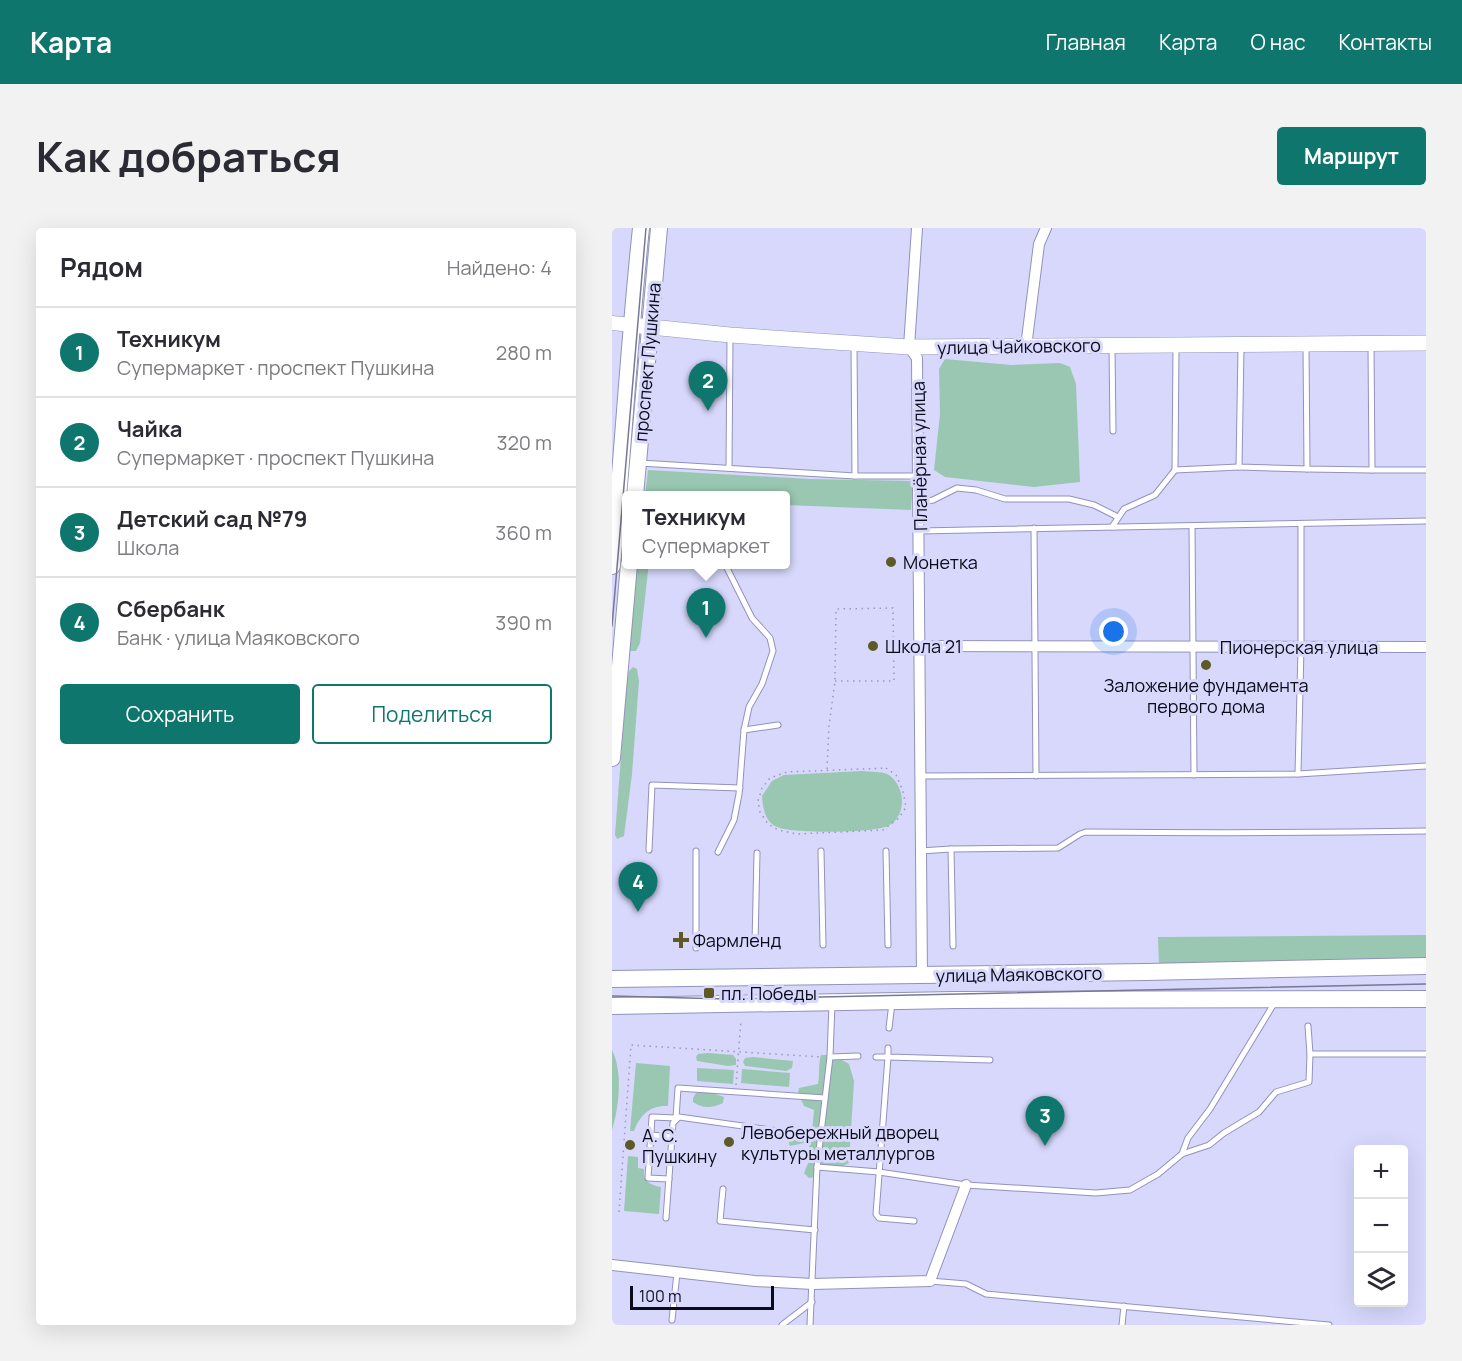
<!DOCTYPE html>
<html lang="ru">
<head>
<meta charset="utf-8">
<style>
  :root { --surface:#fff; --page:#f2f2f3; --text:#2b2b33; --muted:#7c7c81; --line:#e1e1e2; --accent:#0f766e }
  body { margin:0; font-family:Manrope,sans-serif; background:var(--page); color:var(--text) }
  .controls { position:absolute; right:18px; bottom:18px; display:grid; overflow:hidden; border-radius:6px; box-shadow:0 6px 24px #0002 }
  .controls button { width:54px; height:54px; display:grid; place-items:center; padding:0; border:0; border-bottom:2px solid var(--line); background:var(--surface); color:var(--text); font:30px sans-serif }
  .scale { position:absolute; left:18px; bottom:15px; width:144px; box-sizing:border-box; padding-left:6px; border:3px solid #0a0a18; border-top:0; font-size:16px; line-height:21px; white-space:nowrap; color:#0a0a18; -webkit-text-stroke:4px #d7d8fc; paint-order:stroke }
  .you { position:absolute; left:502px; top:404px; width:21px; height:21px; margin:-15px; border:4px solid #fff; border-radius:50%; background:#1a73e8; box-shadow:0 0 0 9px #1a73e833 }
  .badge { display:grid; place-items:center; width:39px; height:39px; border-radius:50%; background:var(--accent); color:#fff; font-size:20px; font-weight:700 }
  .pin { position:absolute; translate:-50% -50px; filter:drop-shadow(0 2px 3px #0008) }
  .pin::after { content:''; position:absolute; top:32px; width:21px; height:18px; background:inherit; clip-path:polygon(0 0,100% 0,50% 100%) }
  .popup { position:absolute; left:10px; top:263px; width:168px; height:78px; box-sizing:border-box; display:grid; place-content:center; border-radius:6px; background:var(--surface); filter:drop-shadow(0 2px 4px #0005); font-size:20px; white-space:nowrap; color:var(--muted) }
  .popup b { font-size:22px; color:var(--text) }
  .popup::after { content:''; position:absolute; left:50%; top:100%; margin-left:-12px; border:12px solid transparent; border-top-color:var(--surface) }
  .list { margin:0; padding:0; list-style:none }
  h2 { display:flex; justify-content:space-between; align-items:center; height:78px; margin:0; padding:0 24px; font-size:26px }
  h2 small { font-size:20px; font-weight:400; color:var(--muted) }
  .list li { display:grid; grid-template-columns:39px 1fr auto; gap:18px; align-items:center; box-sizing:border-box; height:90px; padding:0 24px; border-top:2px solid var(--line) }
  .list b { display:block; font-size:22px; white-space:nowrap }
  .list p { margin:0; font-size:20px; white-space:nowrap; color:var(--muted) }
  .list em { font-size:20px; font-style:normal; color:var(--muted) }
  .actions { display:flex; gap:12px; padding:18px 24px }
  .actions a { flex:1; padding:14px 0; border:2px solid var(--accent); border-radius:6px; text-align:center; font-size:21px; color:var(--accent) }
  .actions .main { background:var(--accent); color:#fff }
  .icon { flex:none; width:33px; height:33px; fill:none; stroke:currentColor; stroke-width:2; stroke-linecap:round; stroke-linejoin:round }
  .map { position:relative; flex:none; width:814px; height:1097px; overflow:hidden; border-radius:6px }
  header { display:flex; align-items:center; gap:36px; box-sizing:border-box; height:84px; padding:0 30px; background:var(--accent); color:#fff }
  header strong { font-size:28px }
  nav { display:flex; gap:33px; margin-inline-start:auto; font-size:21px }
  .intro { display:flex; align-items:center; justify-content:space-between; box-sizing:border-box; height:144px; padding:0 36px }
  h1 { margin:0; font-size:42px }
  .button { padding:15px 27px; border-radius:6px; background:var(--accent); color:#fff; font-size:21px; font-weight:700 }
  main { display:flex; gap:36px; padding:0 36px }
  aside { flex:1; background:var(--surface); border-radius:6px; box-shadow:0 6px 24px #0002 }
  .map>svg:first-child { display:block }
  .green { fill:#9ac7b1 }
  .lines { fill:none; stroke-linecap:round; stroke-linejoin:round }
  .service-casing { stroke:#9292bb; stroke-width:7 }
  .minor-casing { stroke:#9292bb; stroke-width:12 }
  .tertiary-casing { stroke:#9292bb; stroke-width:15 }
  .secondary-casing { stroke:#9292bb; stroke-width:16 }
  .primary-casing { stroke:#9292bb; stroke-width:18 }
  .path { stroke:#9899b6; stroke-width:1.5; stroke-dasharray:1.5 4.5; stroke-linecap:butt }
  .service { stroke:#fff; stroke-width:5 }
  .minor { stroke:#fff; stroke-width:10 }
  .tertiary { stroke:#fff; stroke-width:14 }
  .secondary { stroke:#fff; stroke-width:15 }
  .primary { stroke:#fff; stroke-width:16 }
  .tram { stroke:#787892; stroke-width:1.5 }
  .poi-dot { fill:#5e5925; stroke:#d7d8fc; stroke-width:2 }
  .labels { text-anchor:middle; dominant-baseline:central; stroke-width:6; stroke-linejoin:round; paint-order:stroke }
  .street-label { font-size:18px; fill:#0a0a18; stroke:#d7d8fc }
  .poi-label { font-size:18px; fill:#0a0a18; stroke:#d7d8fc; text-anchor:start }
</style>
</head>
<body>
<header>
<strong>Карта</strong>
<nav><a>Главная</a><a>Карта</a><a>О нас</a><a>Контакты</a></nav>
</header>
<div class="intro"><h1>Как добраться</h1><a class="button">Маршрут</a></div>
<main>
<aside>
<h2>Рядом<small>Найдено: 4</small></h2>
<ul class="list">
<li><span class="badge">1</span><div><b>Техникум</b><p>Супермаркет · проспект Пушкина</p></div><em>280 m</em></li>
<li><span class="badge">2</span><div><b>Чайка</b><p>Супермаркет · проспект Пушкина</p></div><em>320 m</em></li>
<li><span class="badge">3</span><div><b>Детский сад №79</b><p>Школа</p></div><em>360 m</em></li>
<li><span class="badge">4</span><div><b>Сбербанк</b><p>Банк · улица Маяковского</p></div><em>390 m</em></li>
</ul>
<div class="actions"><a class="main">Сохранить</a><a>Поделиться</a></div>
</aside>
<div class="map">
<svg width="814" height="1097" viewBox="0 0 814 1097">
  <rect width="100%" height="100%" fill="#d7d8fc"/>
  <!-- green -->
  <g class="green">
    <path d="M333,131L399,137L448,135L458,139L464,156L468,254L422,259L333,249L322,242L328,186L327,141Z"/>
    <path d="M36,242L198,251L301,253L299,282L174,277V268H33Z"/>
    <path d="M24,337H36V343L28,415L24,423H18L16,420Z"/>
    <path d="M21,439L25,441L27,453L20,546L12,608L5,611L3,607L15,451L17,443Z"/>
    <path d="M250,543C257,544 271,543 277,547C293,558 296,588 276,598C260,605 181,606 165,599C153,594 151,580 150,568L160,553L172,547Z"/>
    <path d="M814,707V737H547L546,709Z"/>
    <path d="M0,822C11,844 7,879 0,902Z"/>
    <path d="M96,825L121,827L124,831V837L116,838L85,833L84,829L86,826Z"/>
    <path d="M209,827H221L237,836L242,853L237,935L231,938L213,937L203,949L197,950L192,945L197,933V918L192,915L178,918L175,910L176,903L200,904L202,882L192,878L186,865L187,860L206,856C208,846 206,836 209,827Z"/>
    <path d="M141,829L181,833L180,840L174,843L133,838L131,834L133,830Z"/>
    <path d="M24,835L58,838L56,878C38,877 28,887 22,903H18Z"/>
    <path d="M85,840L122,842L121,856L85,853Z"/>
    <path d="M130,841L178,845L177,859L129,855Z"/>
    <path d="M94,863L112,869L111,875C100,880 91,881 81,874V870L84,865Z"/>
    <path d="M16,928L26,929V940L32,941C31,953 37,957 49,959L47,986L12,983Z"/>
  </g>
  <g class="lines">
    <defs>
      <g id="service">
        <path d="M242,117L243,248"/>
        <path d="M759,117L760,242H814"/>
        <path d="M694,118L695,241L760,242"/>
        <path d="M500,119L501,203"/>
        <path d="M629,119L627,239L695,241"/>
        <path d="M28,235L243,248H306"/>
        <path d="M117,240L118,109"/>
        <path d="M563,242L627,239"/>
        <path d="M307,275L321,272L345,260L364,262L393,271H457L482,277L506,289"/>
        <path d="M580,298L582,547"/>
        <path d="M500,299L512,281L543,267L563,242L564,119"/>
        <path d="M422,300L424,548"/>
        <path d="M308,303L814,293"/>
        <path d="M132,502L166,497"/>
        <path d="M686,546L689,419V297"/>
        <path d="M309,548L686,546L814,538"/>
        <path d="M339,621L446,620L468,606L474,604C587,605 701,605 814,603"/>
        <path d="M37,622L40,557L128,560"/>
        <path d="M209,623L211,717"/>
        <path d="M274,623L276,717"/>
        <path d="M308,623L339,621L341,718"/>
        <path d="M106,624L122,592L127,566L132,502L137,479L150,456L161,423L158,410L140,390L113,336"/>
        <path d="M143,716L145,625"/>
        <path d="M84,720V623"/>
        <path d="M277,800L280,775"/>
        <path d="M276,820V829L378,832"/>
        <path d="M698,826H814"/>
        <path d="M218,829L246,828"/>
        <path d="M264,829H276L264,986L267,990L302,993"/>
        <path d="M39,907L60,909"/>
        <path d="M570,926L597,917L612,905L647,884L664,864L697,854L698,826L696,798"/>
        <path d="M38,927L59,928"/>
        <path d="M205,939L267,944L354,957L484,965L518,962L546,946L570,926L576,910L598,881L663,774"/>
        <path d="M57,951L36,950L40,889L64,890L66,860L213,870"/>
        <path d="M111,961L108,993L203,1002"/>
        <path d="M54,990L61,895L67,889L208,909"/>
        <path d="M318,1053L354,1056L374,1066L717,1097"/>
        <path d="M60,1092L65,1045"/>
        <path d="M170,1097L200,1074"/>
        <path d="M198,1097L205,939L218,829L220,776"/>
        <path d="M510,1097L512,1078"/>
      </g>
      <g id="minor">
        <path d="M305,0L297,119L305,130L310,748"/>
        <path d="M414,119L427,16L434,0"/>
        <path d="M308,418L814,419"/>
        <path d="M0,1037L143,1053L201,1056L318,1053L354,957"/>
      </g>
      <path id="tertiary" d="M0,95L19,97"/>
      <path id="secondary" d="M19,97L118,107L297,119L814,115"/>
      <g id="primary">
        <path d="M23,268L47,0"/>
        <path d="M0,338C11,225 17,112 29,0"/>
        <path d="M0,530L17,336"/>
        <path d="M0,751L534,744L814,738"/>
        <path d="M0,778L344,772L814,771"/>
      </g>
    </defs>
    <!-- service casing -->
    <use href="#service" class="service-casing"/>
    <!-- minor casing -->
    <use href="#minor" class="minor-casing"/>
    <!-- tertiary casing -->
    <use href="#tertiary" class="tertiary-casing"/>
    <!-- secondary casing -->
    <use href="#secondary" class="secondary-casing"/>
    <!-- primary casing -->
    <use href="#primary" class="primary-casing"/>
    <!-- path -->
    <g class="path">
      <path d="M282,418H296"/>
      <path d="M274,540L284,547L291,563L294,579L287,590L271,602L185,606L166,602L156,596L148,584L146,573L150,560L158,550L175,544Z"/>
      <path d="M215,541L217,498L223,453L224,381L281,380L282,453H223"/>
      <path d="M124,857L129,792"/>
      <path d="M7,984L19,817L210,829"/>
    </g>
    <!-- service -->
    <use href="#service" class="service"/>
    <!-- minor -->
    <use href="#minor" class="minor"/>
    <!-- tertiary -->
    <use href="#tertiary" class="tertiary"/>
    <!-- secondary -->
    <use href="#secondary" class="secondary"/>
    <!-- primary -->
    <use href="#primary" class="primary"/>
    <!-- tram -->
    <g class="tram">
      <path d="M0,398L34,0"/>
      <path d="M0,768L115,771L814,756"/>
    </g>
  </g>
  <!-- markers -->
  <g class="poi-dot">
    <circle cx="279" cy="334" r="6"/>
    <circle cx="261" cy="418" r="6"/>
    <circle cx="594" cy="437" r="6"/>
    <path d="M66 703h6v6h6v6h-6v6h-6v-6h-6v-6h6z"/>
    <rect x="91" y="759" width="12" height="12" rx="3"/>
    <circle cx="117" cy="914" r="6"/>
    <circle cx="18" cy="917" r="6"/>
  </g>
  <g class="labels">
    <!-- street labels -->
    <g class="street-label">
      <text transform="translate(407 118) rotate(-1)">улица Чайковского</text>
      <text transform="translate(35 134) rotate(-85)">проспект Пушкина</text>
      <text transform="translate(307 228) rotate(-91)">Планёрная улица</text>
      <text x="687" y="419">Пионерская улица</text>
      <text transform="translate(407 746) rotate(-1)">улица Маяковского</text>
    </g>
    <!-- poi labels -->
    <g class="poi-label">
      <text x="291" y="334">Монетка</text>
      <text x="273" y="418">Школа 21</text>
      <text x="594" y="457" text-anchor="middle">Заложение фундамента<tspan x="594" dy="21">первого дома</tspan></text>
      <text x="81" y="712">Фармленд</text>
      <text x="109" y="765">пл. Победы</text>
      <text x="129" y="904">Левобережный дворец<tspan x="129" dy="21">культуры металлургов</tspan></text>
      <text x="30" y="907">А. С.<tspan x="30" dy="21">Пушкину</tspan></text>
    </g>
  </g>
</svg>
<div class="controls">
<button>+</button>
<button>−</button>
<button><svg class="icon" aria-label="layers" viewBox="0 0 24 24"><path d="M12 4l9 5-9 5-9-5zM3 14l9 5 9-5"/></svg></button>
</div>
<div class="scale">100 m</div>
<div class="you"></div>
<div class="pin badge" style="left:94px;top:410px">1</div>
<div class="popup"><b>Техникум</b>Супермаркет</div>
<div class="pin badge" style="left:96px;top:183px">2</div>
<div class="pin badge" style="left:433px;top:918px">3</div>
<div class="pin badge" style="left:26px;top:684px">4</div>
</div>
</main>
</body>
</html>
